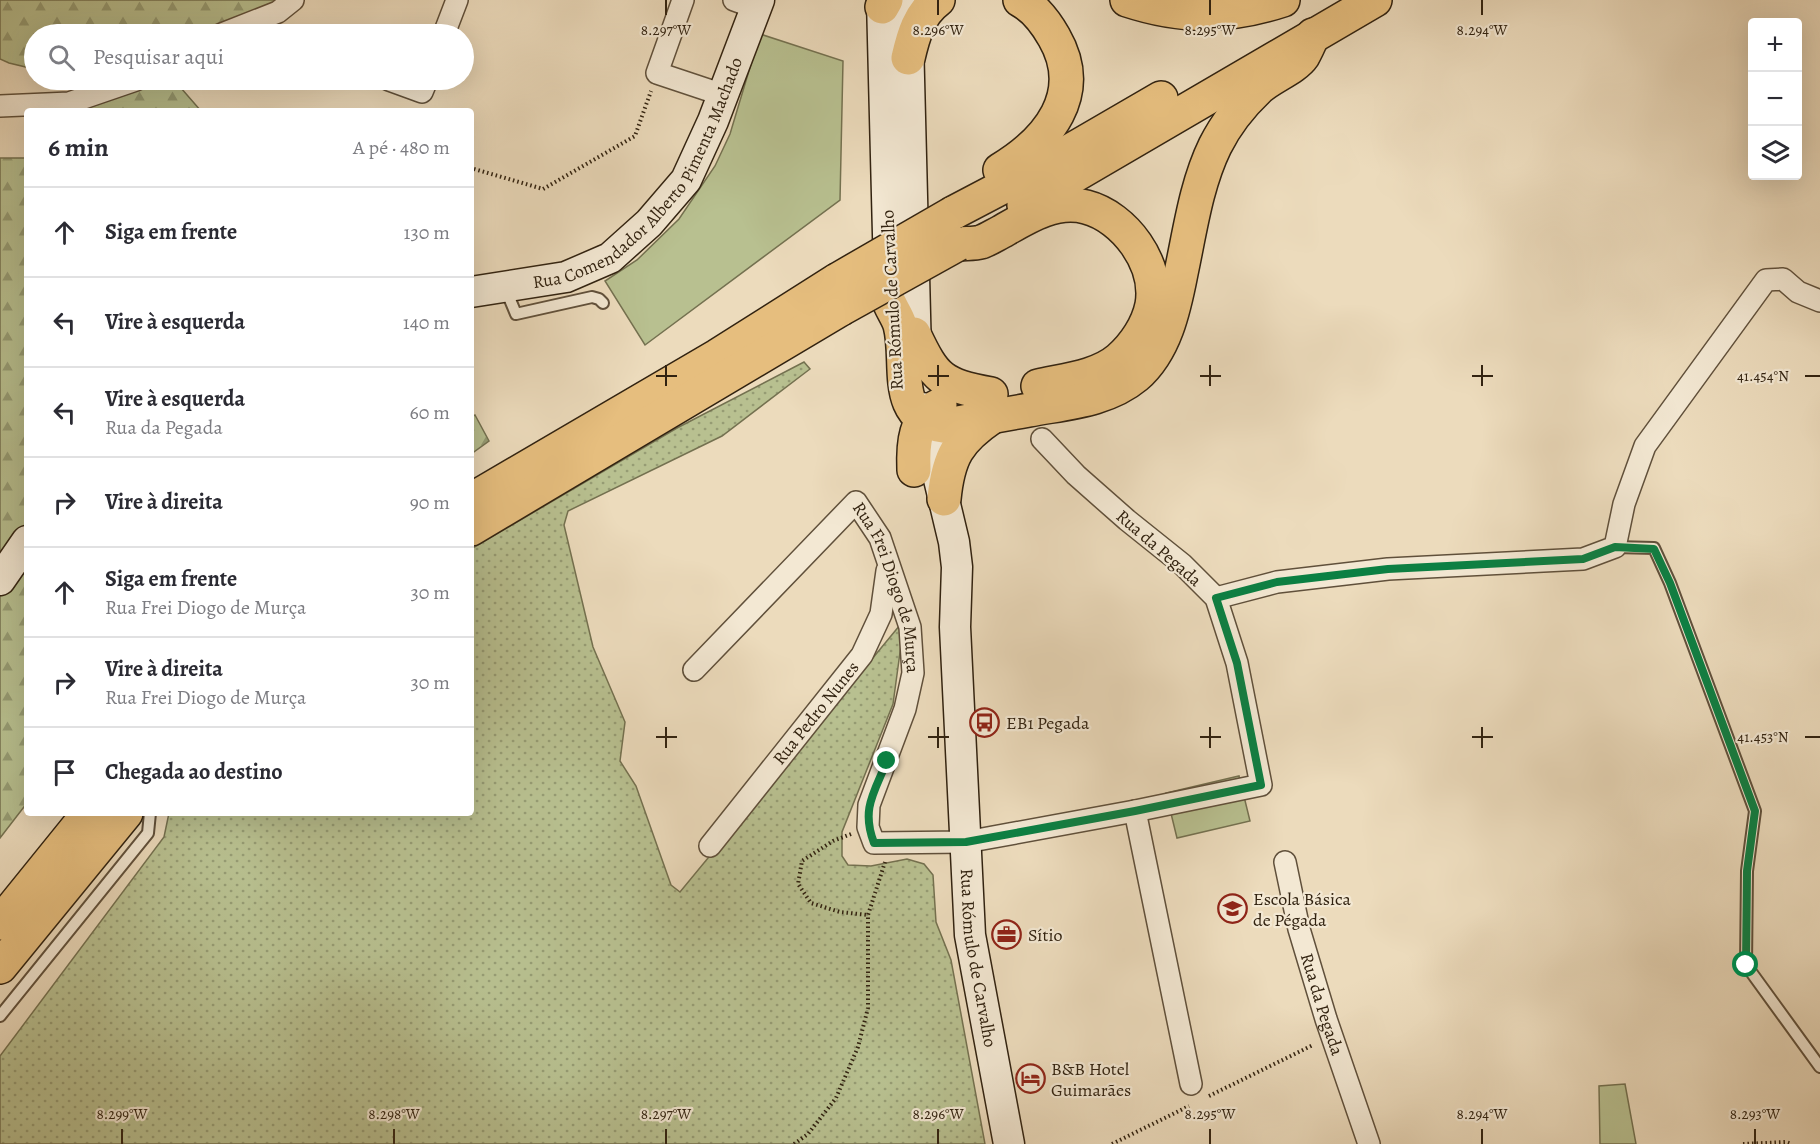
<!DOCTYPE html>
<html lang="pt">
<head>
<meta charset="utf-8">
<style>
  :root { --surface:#fff; --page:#f7f7f7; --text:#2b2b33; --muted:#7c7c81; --line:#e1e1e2 }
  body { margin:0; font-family:Alegreya,serif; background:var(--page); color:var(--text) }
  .controls { position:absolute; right:18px; top:18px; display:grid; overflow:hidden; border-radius:6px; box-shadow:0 6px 24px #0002 }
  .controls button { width:54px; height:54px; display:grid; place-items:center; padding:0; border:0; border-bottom:2px solid var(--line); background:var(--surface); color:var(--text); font:30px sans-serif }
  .stop { position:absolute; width:18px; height:18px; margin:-14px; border:4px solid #0b8043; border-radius:50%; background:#fff }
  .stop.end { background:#0b8043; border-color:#fff; box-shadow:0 2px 6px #0008 }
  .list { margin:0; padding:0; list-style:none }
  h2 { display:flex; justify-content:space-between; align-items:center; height:78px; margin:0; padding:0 24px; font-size:26px }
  h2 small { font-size:20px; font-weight:400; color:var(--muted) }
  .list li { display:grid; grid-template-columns:39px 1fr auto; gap:18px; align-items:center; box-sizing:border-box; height:90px; padding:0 24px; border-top:2px solid var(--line) }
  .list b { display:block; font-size:22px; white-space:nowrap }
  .list p { margin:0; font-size:20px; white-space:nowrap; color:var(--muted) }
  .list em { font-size:20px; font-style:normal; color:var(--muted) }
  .icon { flex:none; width:33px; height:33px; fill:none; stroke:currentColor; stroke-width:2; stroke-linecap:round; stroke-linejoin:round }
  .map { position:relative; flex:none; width:1820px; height:1144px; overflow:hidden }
  .search { position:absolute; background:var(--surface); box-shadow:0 6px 24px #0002; left:24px; top:24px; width:450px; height:66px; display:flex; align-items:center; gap:15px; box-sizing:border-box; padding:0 21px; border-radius:33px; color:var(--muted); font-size:22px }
  .panel { position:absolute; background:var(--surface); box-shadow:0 6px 24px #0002; left:24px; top:108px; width:450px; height:708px; border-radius:6px }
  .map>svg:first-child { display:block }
  .grass { fill:url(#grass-dots); stroke:#747150; stroke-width:1.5 }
  .forest { fill:url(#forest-firs); stroke:#747150; stroke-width:1.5 }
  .park { fill:#b8c090; stroke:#747150; stroke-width:1.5 }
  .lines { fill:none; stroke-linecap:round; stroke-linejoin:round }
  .lane-casing { stroke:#60503b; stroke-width:14 }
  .street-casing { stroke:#60503b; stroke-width:24 }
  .secondary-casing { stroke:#312210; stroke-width:33 }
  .highway-casing { stroke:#312210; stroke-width:36 }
  .path { stroke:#312210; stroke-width:4; stroke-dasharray:1.5 3; stroke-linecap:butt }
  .lane { stroke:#f3e8d3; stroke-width:10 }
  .street { stroke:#f3e8d3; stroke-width:21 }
  .secondary { stroke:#f3e8d3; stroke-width:30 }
  .highway { stroke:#e6be7e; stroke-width:33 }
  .highway-bridge-casing { stroke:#312210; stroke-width:36; stroke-linecap:butt }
  .highway-bridge { stroke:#e6be7e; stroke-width:33 }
  .route { stroke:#0b8043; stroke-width:8 }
  .ticks { fill:none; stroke:#312210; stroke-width:2 }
  .labels { text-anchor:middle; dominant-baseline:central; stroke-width:4.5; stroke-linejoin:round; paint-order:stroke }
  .street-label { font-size:18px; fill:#312210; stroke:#f3e8d3 }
  .poi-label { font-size:18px; fill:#312210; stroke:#f3e8d3; text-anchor:start }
  .ticks-label { font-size:15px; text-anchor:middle; fill:#312210; stroke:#f3e8d3; stroke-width:4.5; stroke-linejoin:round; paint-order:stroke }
</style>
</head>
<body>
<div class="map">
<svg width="1820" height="1144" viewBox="0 0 1820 1144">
  <defs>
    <pattern id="grass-dots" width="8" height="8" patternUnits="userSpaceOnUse" patternTransform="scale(1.5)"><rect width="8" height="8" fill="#b8c090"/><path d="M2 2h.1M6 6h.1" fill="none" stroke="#969c74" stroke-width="1.8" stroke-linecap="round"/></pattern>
    <pattern id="forest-firs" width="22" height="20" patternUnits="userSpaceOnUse" patternTransform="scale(1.5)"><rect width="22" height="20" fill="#b8c090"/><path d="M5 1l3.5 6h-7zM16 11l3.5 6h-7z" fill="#969c74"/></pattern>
  </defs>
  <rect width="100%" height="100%" fill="#ecdbbc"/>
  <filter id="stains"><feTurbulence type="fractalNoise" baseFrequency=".00333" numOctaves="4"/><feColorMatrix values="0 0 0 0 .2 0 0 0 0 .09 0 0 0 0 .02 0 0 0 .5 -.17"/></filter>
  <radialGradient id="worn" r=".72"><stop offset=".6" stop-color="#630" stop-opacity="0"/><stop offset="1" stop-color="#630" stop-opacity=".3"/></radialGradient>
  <!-- grass -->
  <path class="grass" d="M804,362L810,369L722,436L568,511L564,525L593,647L625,722L620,761L636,786L671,885L680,892L900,625L901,645L893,704L842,832V856L848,865L871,866L907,859L924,864L933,875L936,922L951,960L985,1144H0V1056L164,837L169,813H471V549L677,428Z"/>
  <!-- forest -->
  <g class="forest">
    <path d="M0,0H279L205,34H34V69L9,63L0,59Z"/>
    <path d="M161,80H174L201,111H79Z"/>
    <path d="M0,158H27V803L0,838Z"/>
    <path d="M475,415L489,441L471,454V417Z"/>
  </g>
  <!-- park -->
  <g class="park">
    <path d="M760,34L843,61L840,200L645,345L605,281L637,260L679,219L715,166L730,134Z"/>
    <path d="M1239,776L1250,821L1177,838L1166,793Z"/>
    <path d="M1625,1084L1636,1144H1600L1599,1086Z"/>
  </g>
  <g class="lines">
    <defs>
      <g id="lane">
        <path d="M506,290L516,314L592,297L599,299L603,303"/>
        <path d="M1615,547L1654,548L1670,583L1755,811L1747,871L1746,965L1820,1067"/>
        <path d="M0,1016L148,833L150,813"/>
      </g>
      <g id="street">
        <path d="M683,0L657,73L723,95"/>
        <path d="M734,0L756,8"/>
        <path d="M222,34L278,12L293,0"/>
        <path d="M444,34L457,0"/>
        <path d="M389,80L422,92L427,80"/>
        <path d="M0,106L69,103L136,80"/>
        <path d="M1216,598L1277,582L1388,569L1583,559L1615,547L1624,504L1645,446L1766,280L1783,279L1798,292L1820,301"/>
        <path id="s1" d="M694,670L856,502L880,538L910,627L913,673L905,709L869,805L868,827L874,843L966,842L1135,811L1261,785L1237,663L1216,598L1182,564L1127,520L1076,475L1042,439"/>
        <path d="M1135,811L1191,1084"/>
        <path id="s2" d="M710,846L862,655L881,614L887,571"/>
        <path id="s3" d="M1285,862L1299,929L1326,1019L1369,1144"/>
      </g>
      <g id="secondary">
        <path d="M882,0L889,273"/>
        <path d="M907,0L916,354"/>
        <path id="s4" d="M471,292L566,277L610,258L649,223L686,180L713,121L759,0"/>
        <path id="s5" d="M922,408L954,542L957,567L955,627L970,935L1009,1144"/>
        <path d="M0,580L27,541"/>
      </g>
      <g id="highway">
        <path d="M1127,0C1182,18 1228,18 1283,0"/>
        <path d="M882,7L886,0"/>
        <path d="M908,58C913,36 919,14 938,0"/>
        <path d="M1000,170C1048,141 1087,94 1054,37C1046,23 1035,8 1020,0"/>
        <path d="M1024,205L1375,0"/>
        <path d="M953,213L1056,159L1161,98"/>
        <path d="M958,244C965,243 974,244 981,242C987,240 995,235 1001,232C1027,217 1055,199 1086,207C1125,217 1159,264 1152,305C1148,325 1135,345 1119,359C1098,377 1065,380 1038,386"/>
        <path d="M890,304C893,311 898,318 900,325C910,362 890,418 943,426C972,420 1000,415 1029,410C1065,403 1106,401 1136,376C1165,351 1174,309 1181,273C1190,231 1196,185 1215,146C1226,124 1241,105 1259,88C1271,77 1295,68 1303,56C1307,49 1310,42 1313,35"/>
        <path d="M914,334C935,379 942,385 991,394"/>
        <path d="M914,470C913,445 914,417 940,405"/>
        <path d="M944,499C948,457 958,440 992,417"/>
        <path d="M471,500L717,356L837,280"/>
        <path d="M471,529L841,309"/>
        <path d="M0,923L89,813"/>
        <path d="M0,967L126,813"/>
      </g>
    </defs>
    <!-- lane casing -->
    <use href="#lane" class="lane-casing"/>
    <!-- street casing -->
    <use href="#street" class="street-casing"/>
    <!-- secondary casing -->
    <use href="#secondary" class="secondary-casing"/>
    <!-- highway casing -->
    <use href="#highway" class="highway-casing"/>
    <!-- path -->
    <g class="path">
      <path d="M474,169L543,189L635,136L651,91"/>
      <path d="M851,834L833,841L802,861L798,884L811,903L840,912L868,915"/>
      <path d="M1209,1096L1313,1045"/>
      <path d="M794,1144L808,1134L836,1098L858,1047L868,1008V915L885,862"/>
      <path d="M1112,1144L1189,1106"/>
      <path d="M1743,1144L1786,1142L1792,1144"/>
    </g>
    <!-- lane -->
    <use href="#lane" class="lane"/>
    <!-- street -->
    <use href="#street" class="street"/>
    <!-- secondary -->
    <use href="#secondary" class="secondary"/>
    <!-- highway -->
    <use href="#highway" class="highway"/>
    <defs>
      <g id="highway-bridge">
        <path d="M837,280L953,213"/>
        <path d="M841,309L958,244"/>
      </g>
    </defs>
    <!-- highway-bridge casing -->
    <use href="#highway-bridge" class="highway-bridge-casing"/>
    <!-- highway-bridge -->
    <use href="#highway-bridge" class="highway-bridge"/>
  </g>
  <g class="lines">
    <!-- route -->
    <path class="route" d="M887,761C874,793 861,809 874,843L966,842L1135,811L1261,785L1237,663L1216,598L1277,582L1388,569L1583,559L1615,547L1654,549L1670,583L1755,811L1747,871L1746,965"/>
  </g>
  <!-- ticks -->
  <path class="ticks" d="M666,0V15M938,0V15M1210,0V15M1482,0V15M666,365V386M938,365V386M1210,365V386M1482,365V386M656,376H677M928,376H949M1200,376H1221M1472,376H1493M1805,376H1820M666,727V748M938,727V748M1210,727V748M1482,727V748M656,737H677M928,737H949M1200,737H1221M1472,737H1493M1805,737H1820M122,1129V1144M394,1129V1144M666,1129V1144M938,1129V1144M1210,1129V1144M1482,1129V1144M1755,1129V1144"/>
  <!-- icons -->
  <defs>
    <symbol id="bus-ring" viewBox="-11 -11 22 22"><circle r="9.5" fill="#f3e8d3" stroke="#8f2418" stroke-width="1.5"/><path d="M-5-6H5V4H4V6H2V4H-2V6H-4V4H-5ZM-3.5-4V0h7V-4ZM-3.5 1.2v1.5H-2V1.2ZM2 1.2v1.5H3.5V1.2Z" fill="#8f2418"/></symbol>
    <symbol id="school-ring" viewBox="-11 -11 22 22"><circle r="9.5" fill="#f3e8d3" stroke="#8f2418" stroke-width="1.5"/><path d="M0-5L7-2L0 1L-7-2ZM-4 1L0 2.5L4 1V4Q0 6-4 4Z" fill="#8f2418"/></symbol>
    <symbol id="office-ring" viewBox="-11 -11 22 22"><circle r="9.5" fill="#f3e8d3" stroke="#8f2418" stroke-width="1.5"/><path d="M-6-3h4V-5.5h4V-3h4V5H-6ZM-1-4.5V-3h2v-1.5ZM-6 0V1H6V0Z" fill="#8f2418"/></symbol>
    <symbol id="hotel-ring" viewBox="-11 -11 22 22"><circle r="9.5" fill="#f3e8d3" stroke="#8f2418" stroke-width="1.5"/><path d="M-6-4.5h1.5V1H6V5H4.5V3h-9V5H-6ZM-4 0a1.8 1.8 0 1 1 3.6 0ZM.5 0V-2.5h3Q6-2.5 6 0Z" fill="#8f2418"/></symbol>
  </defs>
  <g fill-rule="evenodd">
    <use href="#bus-ring" x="968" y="706" width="33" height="33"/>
    <use href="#school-ring" x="1216" y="892" width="33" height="33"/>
    <use href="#office-ring" x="990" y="918" width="33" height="33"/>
    <use href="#hotel-ring" x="1014" y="1062" width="33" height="33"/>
  </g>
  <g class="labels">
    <!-- street labels -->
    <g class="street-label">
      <text stroke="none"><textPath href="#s4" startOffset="224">Rua Comendador Alberto Pimenta Machado</textPath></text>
      <text transform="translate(892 300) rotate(-93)">Rua Rómulo de Carvalho</text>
      <text transform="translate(1159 548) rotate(41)">Rua da Pegada</text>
      <text stroke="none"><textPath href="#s1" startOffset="326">Rua Frei Diogo de Murça</textPath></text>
      <text stroke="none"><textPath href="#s2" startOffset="170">Rua Pedro Nunes</textPath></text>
      <text stroke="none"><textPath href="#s5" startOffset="555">Rua Rómulo de Carvalho</textPath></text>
      <text stroke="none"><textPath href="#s3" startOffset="147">Rua da Pegada</textPath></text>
    </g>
    <!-- poi labels -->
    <g class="poi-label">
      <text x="1006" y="723">EB1 Pegada</text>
      <text x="1253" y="899">Escola Básica<tspan x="1253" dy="21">de Pégada</tspan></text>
      <text x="1028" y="935">Sítio</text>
      <text x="1051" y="1069">B&amp;B Hotel<tspan x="1051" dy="21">Guimarães</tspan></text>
    </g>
  </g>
  <g class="ticks-label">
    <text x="666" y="35">8.297°W</text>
    <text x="938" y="35">8.296°W</text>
    <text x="1210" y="35">8.295°W</text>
    <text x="1482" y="35">8.294°W</text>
    <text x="1763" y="381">41.454°N</text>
    <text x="1763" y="742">41.453°N</text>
    <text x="122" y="1119">8.299°W</text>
    <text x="394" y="1119">8.298°W</text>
    <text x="666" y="1119">8.297°W</text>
    <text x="938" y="1119">8.296°W</text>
    <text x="1210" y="1119">8.295°W</text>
    <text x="1482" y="1119">8.294°W</text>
    <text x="1755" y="1119">8.293°W</text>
  </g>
  <rect width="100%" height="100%" filter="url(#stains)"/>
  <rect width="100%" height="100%" fill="url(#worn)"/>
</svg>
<div class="controls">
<button>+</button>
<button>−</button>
<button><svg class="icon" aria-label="layers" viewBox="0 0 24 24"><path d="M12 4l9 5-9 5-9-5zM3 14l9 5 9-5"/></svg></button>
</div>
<div class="stop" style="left:1746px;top:965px"></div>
<div class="stop end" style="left:887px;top:761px"></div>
<div class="search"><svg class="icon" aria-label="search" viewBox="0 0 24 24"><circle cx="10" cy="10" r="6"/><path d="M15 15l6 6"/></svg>Pesquisar aqui</div>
<section class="panel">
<h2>6 min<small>A pé · 480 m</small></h2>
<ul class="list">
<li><svg class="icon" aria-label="ahead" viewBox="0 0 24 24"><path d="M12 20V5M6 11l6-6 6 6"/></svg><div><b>Siga em frente</b></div><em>130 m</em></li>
<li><svg class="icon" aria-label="left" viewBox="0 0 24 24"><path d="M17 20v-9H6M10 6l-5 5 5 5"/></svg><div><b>Vire à esquerda</b></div><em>140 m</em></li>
<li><svg class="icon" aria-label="left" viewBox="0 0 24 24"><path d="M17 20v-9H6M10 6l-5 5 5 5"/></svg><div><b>Vire à esquerda</b><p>Rua da Pegada</p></div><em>60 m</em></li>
<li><svg class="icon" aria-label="right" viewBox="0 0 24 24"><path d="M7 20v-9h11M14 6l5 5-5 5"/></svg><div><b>Vire à direita</b></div><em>90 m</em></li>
<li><svg class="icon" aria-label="ahead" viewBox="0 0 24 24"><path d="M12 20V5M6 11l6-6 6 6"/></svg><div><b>Siga em frente</b><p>Rua Frei Diogo de Murça</p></div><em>30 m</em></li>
<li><svg class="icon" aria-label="right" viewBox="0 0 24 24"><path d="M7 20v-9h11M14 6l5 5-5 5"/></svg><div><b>Vire à direita</b><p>Rua Frei Diogo de Murça</p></div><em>30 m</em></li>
<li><svg class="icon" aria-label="arrive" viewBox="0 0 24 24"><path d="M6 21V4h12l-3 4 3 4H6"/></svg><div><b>Chegada ao destino</b></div></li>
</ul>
</section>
</div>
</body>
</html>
